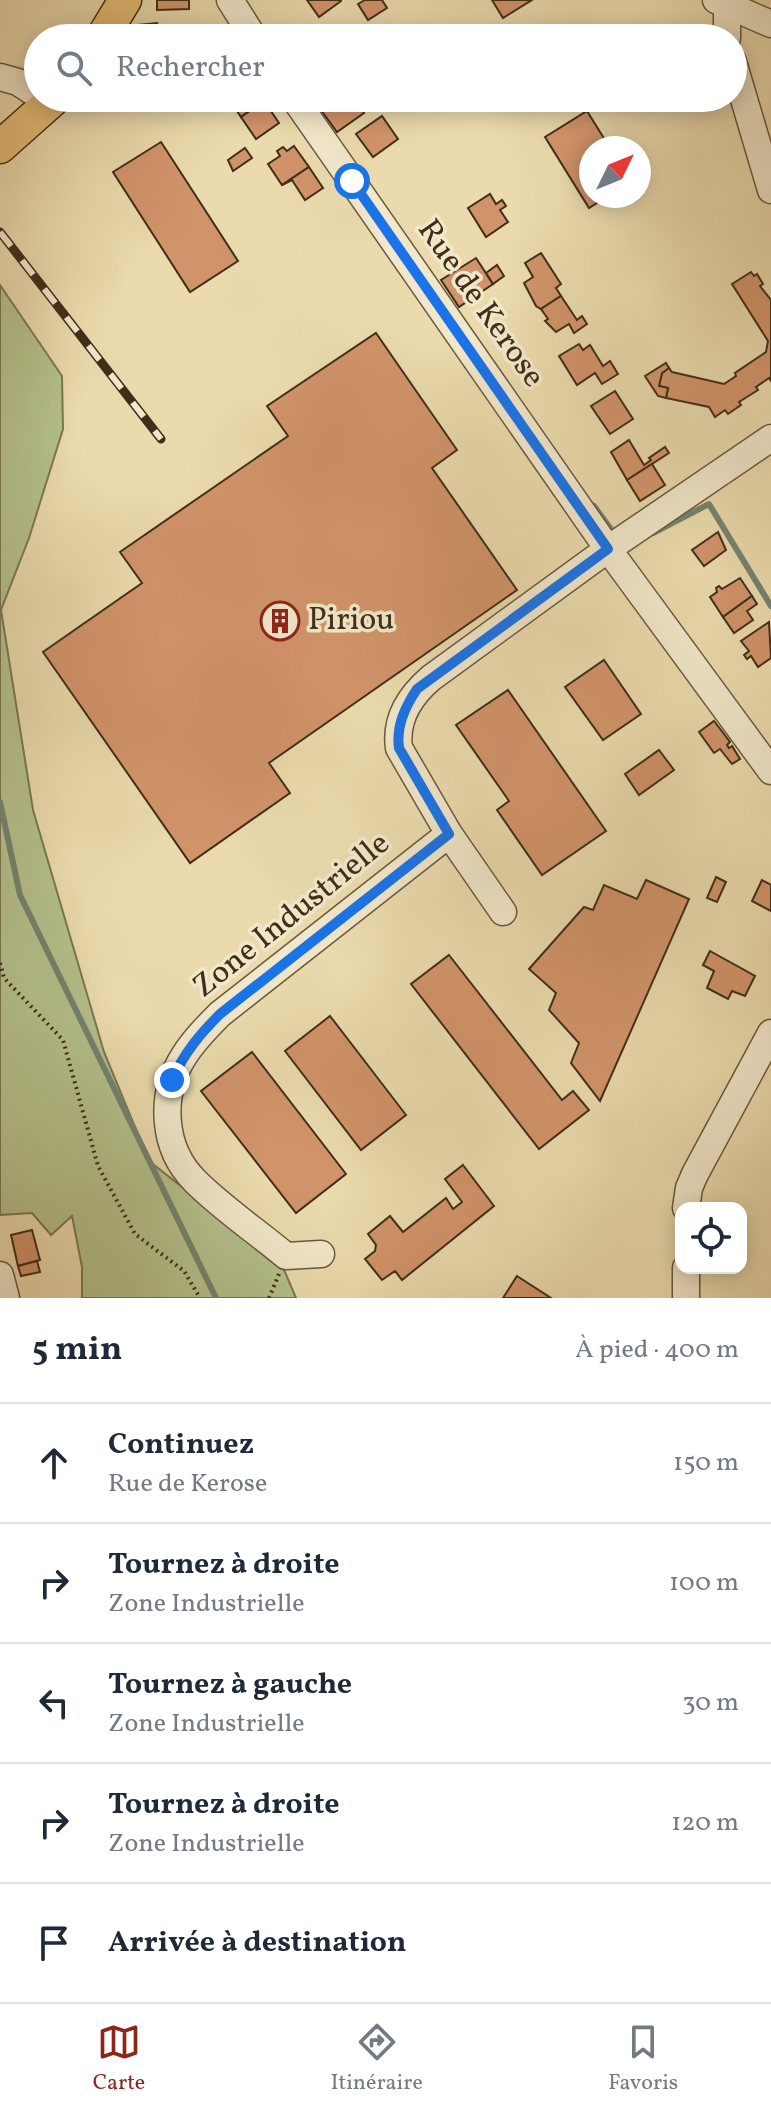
<!DOCTYPE html>
<html lang="fr">
<head>
<meta charset="utf-8">
<style>
  :root { --surface:#fff; --page:#f6f6f7; --text:#1f2937; --muted:#747a83; --line:#e0e1e3; --accent:#8f2418 }
  body { margin:0; font-family:Vollkorn,serif; background:var(--page); color:var(--text) }
  .controls { position:absolute; right:24px; bottom:24px; display:grid; overflow:hidden; border-radius:16px; box-shadow:0 4px 20px #0003 }
  .controls button { width:72px; height:72px; display:grid; place-items:center; padding:0; border:0; border-bottom:2px solid var(--line); background:var(--surface); color:var(--text); font:40px sans-serif }
  .compass { position:absolute; left:579px; top:136px; width:72px; height:72px; border-radius:50%; background:var(--surface); box-shadow:0 4px 20px #0003; rotate:47deg }
  .stop { position:absolute; width:24px; height:24px; margin:-18px; border:6px solid #1a73e8; border-radius:50%; background:#fff }
  .stop.end { background:#1a73e8; border-color:#fff; box-shadow:0 2px 8px #0008 }
  .list { margin:0; padding:0; list-style:none }
  h2 { display:flex; justify-content:space-between; align-items:center; height:104px; margin:0; padding:0 32px; font-size:34px }
  h2 small { font-size:26px; font-weight:400; color:var(--muted) }
  .list li { display:grid; grid-template-columns:52px 1fr auto; gap:24px; align-items:center; box-sizing:border-box; height:120px; padding:0 32px; border-top:2px solid var(--line) }
  .list b { display:block; font-size:30px; white-space:nowrap }
  .list p { margin:0; font-size:26px; white-space:nowrap; color:var(--muted) }
  .list em { font-size:26px; font-style:normal; color:var(--muted) }
  .icon { flex:none; width:44px; height:44px; fill:none; stroke:currentColor; stroke-width:2; stroke-linecap:round; stroke-linejoin:round }
  .map { position:relative; flex:none; width:771px; height:1298px; overflow:hidden }
  .search { position:absolute; background:var(--surface); box-shadow:0 4px 20px #0003; left:24px; right:24px; top:24px; height:88px; display:flex; align-items:center; gap:20px; box-sizing:border-box; padding:0 28px; border-radius:44px; color:var(--muted); font-size:30px }
  .sheet { height:704px; background:var(--surface) }
  nav { display:flex; justify-content:space-around; align-items:center; box-sizing:border-box; height:112px; border-top:2px solid var(--line); background:var(--surface); font-size:22px; color:var(--muted) }
  nav a { display:grid; justify-items:center; gap:4px }
  nav .on { color:var(--accent) }
  .map>svg:first-child { display:block }
  .green { fill:#b4c08c; stroke:#7a7752; stroke-width:2 }
  .lines { fill:none; stroke-linecap:round; stroke-linejoin:round }
  .stream { stroke:#75836f; stroke-width:6 }
  .building { fill:#d1936a; stroke:#412e18; stroke-width:2 }
  .minor-casing { stroke:#6b593d; stroke-width:29 }
  .major-casing { stroke:#412e18; stroke-width:35 }
  .path { stroke:#412e18; stroke-width:4; stroke-dasharray:2 4; stroke-linecap:butt }
  .minor { stroke:#f1e7ca; stroke-width:26 }
  .major { stroke:#e5bd76; stroke-width:32 }
  .rail-casing { stroke:#412e18; stroke-width:9 }
  .rail { stroke:#f1e7ca; stroke-width:6; stroke-dasharray:18; stroke-linecap:butt }
  .route { stroke:#1a73e8; stroke-width:10 }
  .labels { text-anchor:middle; dominant-baseline:central; stroke-width:7; stroke-linejoin:round; paint-order:stroke }
  .street-label { font-size:32px; fill:#412e18; stroke:#f1e7ca }
  .poi-label { font-size:32px; fill:#412e18; stroke:#f1e7ca; text-anchor:start }
</style>
</head>
<body>
<div class="map">
<svg width="771" height="1298" viewBox="0 0 771 1298">
  <rect width="100%" height="100%" fill="#eadaad"/>
  <filter id="stains"><feTurbulence type="fractalNoise" baseFrequency=".0025" numOctaves="4"/><feColorMatrix values="0 0 0 0 .2 0 0 0 0 .09 0 0 0 0 .02 0 0 0 .5 -.17"/></filter>
  <radialGradient id="worn" r=".72"><stop offset=".6" stop-color="#630" stop-opacity="0"/><stop offset="1" stop-color="#630" stop-opacity=".3"/></radialGradient>
  <!-- green -->
  <path class="green" d="M0,285L62,376L63,429L29,538L1,610L33,810L104,1052L149,1161L282,1265L296,1298H82V1267L72,1216L51,1235L32,1213L0,1215Z"/>
  <g class="lines">
    <!-- stream -->
    <g class="stream">
      <path d="M594,506L616,536"/>
      <path d="M653,533L709,504L771,606"/>
      <path d="M0,802L20,895L216,1298"/>
    </g>
  </g>
  <!-- building -->
  <g class="building">
    <path d="M157,0H189V9L157,10Z"/>
    <path d="M307,0H341V1L319,17Z"/>
    <path d="M365,0H382L387,8L368,20L358,4Z"/>
    <path d="M492,0H532L503,18Z"/>
    <path d="M157,23L159,35L140,37L138,25Z"/>
    <path d="M262,98L264,101L241,117L229,99Z"/>
    <path d="M338,98H354L364,113L337,132L321,110Z"/>
    <path d="M264,101L279,123L256,139L241,117Z"/>
    <path d="M587,111L610,148H591V196H608L589,208L545,137Z"/>
    <path d="M382,116L398,139L373,157L356,134Z"/>
    <path d="M161,142L238,261L190,292L113,172Z"/>
    <path d="M294,146L309,167L282,185L268,164L280,156L277,151L283,147L287,151Z"/>
    <path d="M245,148L252,158L233,171L228,160Z"/>
    <path d="M309,167L323,188L305,200L292,180L282,185Z"/>
    <path d="M490,194L496,204L502,200L506,206L500,210L508,222L486,237L468,208Z"/>
    <path d="M541,253L561,284L556,288L561,296L541,309L536,306L524,283L533,277L525,263Z"/>
    <path d="M476,258L493,284L459,307L441,280Z"/>
    <path d="M497,265L504,276L493,284L486,273Z"/>
    <path d="M751,272L754,276L757,274L763,284L760,286L771,300V381L769,378L756,387L758,390L739,402L741,405L728,414L725,410L715,417L709,407L666,398L668,388L659,386L662,373L669,368L672,372L724,384L736,376L735,373L766,352L768,341L732,284Z"/>
    <path d="M561,296L577,320L582,316L587,324L574,333L569,324L556,332L545,321L548,319L541,309Z"/>
    <path d="M376,333L457,450L432,468L517,590L269,763L290,793L190,863L43,652L142,583L120,552L288,436L267,406Z"/>
    <path d="M579,344L583,350L590,345L603,366L610,361L618,374L602,384L595,373L577,385L559,356Z"/>
    <path d="M666,363L669,368L662,373L659,386L668,388L666,398L658,396L645,376Z"/>
    <path d="M615,391L633,419L610,434L591,406Z"/>
    <path d="M629,440L644,465L651,460L649,458L665,447L669,453L627,480L611,452Z"/>
    <path d="M652,464L665,485L640,501L627,480Z"/>
    <path d="M718,532L726,550L704,566L692,550Z"/>
    <path d="M740,578L752,596L723,617L710,597L717,592L716,588L719,586L722,589Z"/>
    <path d="M752,596L757,604L747,611L753,620L734,633L723,617Z"/>
    <path d="M769,622L771,658L758,667L751,656L747,659L744,655L749,651L741,641Z"/>
    <path d="M604,660L641,714L603,740L565,687Z"/>
    <path d="M508,690L606,831L542,875L497,810L509,801L456,725Z"/>
    <path d="M714,721L730,742L727,745L729,748L732,746L740,759L732,764L720,749L714,753L699,732Z"/>
    <path d="M659,750L674,770L639,795L625,774Z"/>
    <path d="M716,877L726,882L717,902L707,898Z"/>
    <path d="M646,880L689,899L600,1101L571,1063L579,1043L549,1010L556,993L529,969L584,907L593,910L604,885L637,899Z"/>
    <path d="M762,880L771,885V911L752,901Z"/>
    <path d="M710,951L755,976L745,996L732,991L728,999L707,988L714,971L703,965Z"/>
    <path d="M449,955L562,1100L573,1091L589,1110L539,1149L411,984Z"/>
    <path d="M330,1016L406,1115L361,1150L285,1051Z"/>
    <path d="M252,1052L346,1174L296,1213L201,1091Z"/>
    <path d="M463,1165L494,1206L402,1280L395,1271L382,1280L365,1259L375,1251L376,1245L368,1234L390,1216L403,1232L446,1198L453,1209L462,1202L445,1179Z"/>
    <path d="M32,1230L40,1260L18,1266L11,1235Z"/>
    <path d="M37,1261L40,1272L21,1276L18,1266Z"/>
    <path d="M517,1276L551,1298H503Z"/>
  </g>
  <g class="lines">
    <defs>
      <g id="minor">
        <path d="M230,0L254,38"/>
        <path d="M716,0L771,24"/>
        <path d="M727,6V38"/>
        <path d="M733,62L771,190"/>
        <path d="M0,77L18,82L38,95"/>
        <path d="M294,98L608,549L771,771"/>
        <path d="M503,912L449,834L399,748C395,719 410,696 431,678L608,549L771,438"/>
        <path d="M686,1208L689,1188L695,1174L771,1033"/>
        <path d="M321,1254L286,1256C256,1231 222,1208 195,1181C162,1148 159,1095 184,1056C194,1040 207,1027 220,1014L449,834"/>
        <path d="M686,1268V1298"/>
        <path d="M0,1275L6,1298"/>
      </g>
      <g id="major">
        <path d="M102,38L125,0"/>
        <path d="M0,147L55,98"/>
      </g>
    </defs>
    <!-- minor casing -->
    <use href="#minor" class="minor-casing"/>
    <!-- major casing -->
    <use href="#major" class="major-casing"/>
    <!-- path -->
    <g class="path">
      <path d="M0,963L4,978L63,1040L98,1166L135,1234L184,1271L200,1298"/>
      <path d="M269,1298L279,1274"/>
    </g>
    <!-- minor -->
    <use href="#minor" class="minor"/>
    <!-- major -->
    <use href="#major" class="major"/>
    <defs>
      <path id="rail" d="M0,232L161,439"/>
    </defs>
    <!-- rail casing -->
    <use href="#rail" class="rail-casing"/>
    <!-- rail -->
    <use href="#rail" class="rail"/>
  </g>
  <g class="lines">
    <!-- route -->
    <path class="route" d="M172,1080C184,1053 200,1034 220,1014L449,834L399,748C396,726 405,707 417,689L608,549L352,181"/>
  </g>
  <!-- icons -->
  <defs>
    <symbol id="building-ring" viewBox="-11 -11 22 22"><circle r="9.5" fill="#f1e7ca" stroke="#8f2418" stroke-width="1.5"/><path d="M-4-6H4V6H1V3H-1V6H-4ZM-2.5-4.3h1.7v1.8h-1.7ZM.8-4.3h1.7v1.8H.8ZM-2.5-1h1.7V.8h-1.7ZM.8-1h1.7V.8H.8Z" fill="#8f2418"/></symbol>
  </defs>
  <g fill-rule="evenodd">
    <use href="#building-ring" x="258" y="599" width="44" height="44"/>
  </g>
  <g class="labels">
    <!-- street labels -->
    <g class="street-label">
      <text transform="translate(480 304) rotate(55)">Rue de Kerose</text>
      <text transform="translate(292 916) rotate(-39)">Zone Industrielle</text>
    </g>
    <!-- poi labels -->
    <g class="poi-label">
      <text x="308" y="621">Piriou</text>
    </g>
  </g>
  <rect width="100%" height="100%" filter="url(#stains)"/>
  <rect width="100%" height="100%" fill="url(#worn)"/>
</svg>
<div class="controls">
<button><svg class="icon" aria-label="locate" viewBox="0 0 24 24"><circle cx="12" cy="12" r="6"/><path d="M12 2v4M12 18v4M2 12h4M18 12h4"/></svg></button>
</div>
<svg class="compass" viewBox="-18 -18 36 36"><path d="M0-13l5 13h-10z" fill="#e53935"/><path d="M0 13l5-13h-10z" fill="#747a83"/></svg>
<div class="stop" style="left:352px;top:181px"></div>
<div class="stop end" style="left:172px;top:1080px"></div>
<div class="search"><svg class="icon" aria-label="search" viewBox="0 0 24 24"><circle cx="10" cy="10" r="6"/><path d="M15 15l6 6"/></svg>Rechercher</div>
</div>
<section class="sheet">
<h2>5 min<small>À pied · 400 m</small></h2>
<ul class="list">
<li><svg class="icon" aria-label="ahead" viewBox="0 0 24 24"><path d="M12 20V5M6 11l6-6 6 6"/></svg><div><b>Continuez</b><p>Rue de Kerose</p></div><em>150 m</em></li>
<li><svg class="icon" aria-label="right" viewBox="0 0 24 24"><path d="M7 20v-9h11M14 6l5 5-5 5"/></svg><div><b>Tournez à droite</b><p>Zone Industrielle</p></div><em>100 m</em></li>
<li><svg class="icon" aria-label="left" viewBox="0 0 24 24"><path d="M17 20v-9H6M10 6l-5 5 5 5"/></svg><div><b>Tournez à gauche</b><p>Zone Industrielle</p></div><em>30 m</em></li>
<li><svg class="icon" aria-label="right" viewBox="0 0 24 24"><path d="M7 20v-9h11M14 6l5 5-5 5"/></svg><div><b>Tournez à droite</b><p>Zone Industrielle</p></div><em>120 m</em></li>
<li><svg class="icon" aria-label="arrive" viewBox="0 0 24 24"><path d="M6 21V4h12l-3 4 3 4H6"/></svg><div><b>Arrivée à destination</b></div></li>
</ul>
</section>
<nav>
<a class="on"><svg class="icon" aria-label="map" viewBox="0 0 24 24"><path d="M3 6l6-2 6 2 6-2v14l-6 2-6-2-6 2zM9 4v14M15 6v14"/></svg>Carte</a>
<a><svg class="icon" aria-label="directions" viewBox="0 0 24 24"><path d="M12 3l9 9-9 9-9-9zM9 14v-3h6M13 9l2 2-2 2"/></svg>Itinéraire</a>
<a><svg class="icon" aria-label="saved" viewBox="0 0 24 24"><path d="M7 4h10v16l-5-4-5 4z"/></svg>Favoris</a>
</nav>
</body>
</html>
